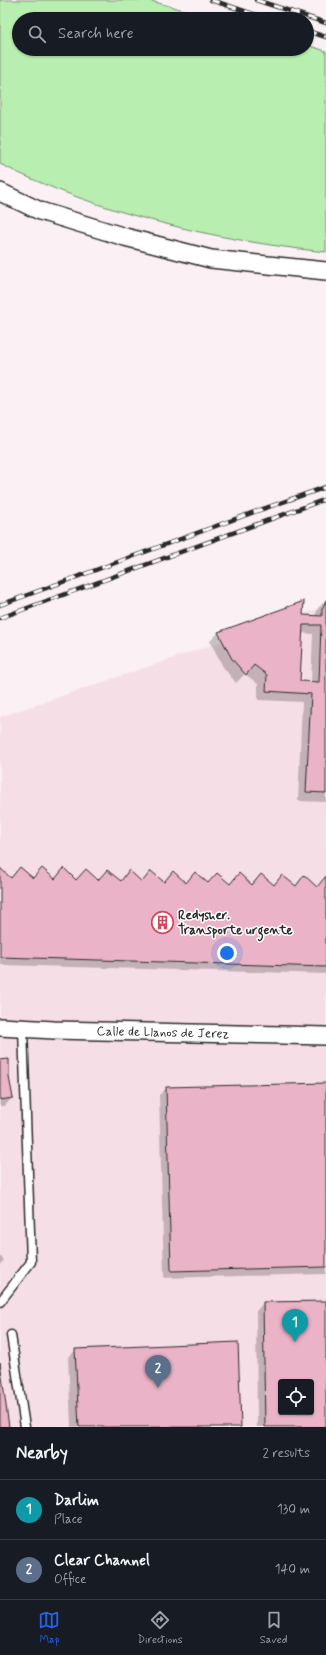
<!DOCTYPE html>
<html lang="en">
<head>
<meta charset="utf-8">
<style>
  :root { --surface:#171b24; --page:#20242c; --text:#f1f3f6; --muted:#9ea1a6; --line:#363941; --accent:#2563eb }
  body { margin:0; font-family:Mynerve,sans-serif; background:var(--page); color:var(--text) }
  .controls { position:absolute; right:12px; bottom:12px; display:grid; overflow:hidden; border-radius:4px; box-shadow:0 1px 3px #0004 }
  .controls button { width:36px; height:36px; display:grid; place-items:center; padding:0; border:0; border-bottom:1px solid var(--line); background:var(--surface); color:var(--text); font:20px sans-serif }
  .you { position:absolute; left:227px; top:953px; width:14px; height:14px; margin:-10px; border:3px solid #fff; border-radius:50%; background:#1a73e8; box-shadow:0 0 0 6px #1a73e833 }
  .badge { display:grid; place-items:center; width:26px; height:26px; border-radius:50%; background:var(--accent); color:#fff; font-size:13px; font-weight:700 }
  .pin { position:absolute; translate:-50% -33px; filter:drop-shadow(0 1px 2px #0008) }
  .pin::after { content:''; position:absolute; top:21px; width:14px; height:12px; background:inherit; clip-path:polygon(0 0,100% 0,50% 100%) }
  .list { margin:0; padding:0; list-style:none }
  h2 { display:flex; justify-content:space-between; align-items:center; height:52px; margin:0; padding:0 16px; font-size:17px }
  h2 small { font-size:13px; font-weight:400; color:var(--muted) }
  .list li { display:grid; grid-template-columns:26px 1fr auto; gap:12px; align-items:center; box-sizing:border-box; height:60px; padding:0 16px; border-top:1px solid var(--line) }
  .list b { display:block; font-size:15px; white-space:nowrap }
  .list p { margin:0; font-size:13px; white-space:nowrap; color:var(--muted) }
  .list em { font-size:13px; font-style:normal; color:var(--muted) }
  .icon { flex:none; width:22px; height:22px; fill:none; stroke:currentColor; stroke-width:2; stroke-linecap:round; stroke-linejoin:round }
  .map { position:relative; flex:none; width:326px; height:1427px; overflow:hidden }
  .search { position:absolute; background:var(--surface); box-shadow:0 1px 3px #0004; left:12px; right:12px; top:12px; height:44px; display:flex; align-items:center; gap:10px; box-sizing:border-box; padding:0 14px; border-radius:22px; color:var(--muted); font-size:15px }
  .sheet { height:172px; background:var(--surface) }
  nav { display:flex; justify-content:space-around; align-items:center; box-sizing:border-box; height:56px; border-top:1px solid var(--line); background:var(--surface); font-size:11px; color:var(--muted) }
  nav a { display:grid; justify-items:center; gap:2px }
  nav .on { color:var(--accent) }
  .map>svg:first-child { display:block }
  .built { fill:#f6dee6; fill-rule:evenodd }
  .green { fill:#b8eeaf; stroke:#728c6d }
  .shadow { fill:#0003; fill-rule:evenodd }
  .building { fill:#ebb3c7; stroke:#2b2b2b; fill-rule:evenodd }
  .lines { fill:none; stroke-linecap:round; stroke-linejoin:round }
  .service-casing { stroke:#2b2b2b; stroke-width:11 }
  .minor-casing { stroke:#2b2b2b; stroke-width:20 }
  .service { stroke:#fff; stroke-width:8 }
  .minor { stroke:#fff; stroke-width:17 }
  .rail-casing { stroke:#2b2b2b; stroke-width:4.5 }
  .rail { stroke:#fff; stroke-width:3; stroke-dasharray:9; stroke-linecap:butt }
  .labels { text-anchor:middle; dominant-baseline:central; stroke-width:3; stroke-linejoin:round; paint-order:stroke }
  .poi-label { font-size:13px; font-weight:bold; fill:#2b2b2b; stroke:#fff; text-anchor:start }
  .street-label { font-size:13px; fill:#2b2b2b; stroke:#fff }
</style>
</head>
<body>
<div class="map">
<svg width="326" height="1427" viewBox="0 0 326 1427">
  <rect width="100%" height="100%" fill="#fbf0f4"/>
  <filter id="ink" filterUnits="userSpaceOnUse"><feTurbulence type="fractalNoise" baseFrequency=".025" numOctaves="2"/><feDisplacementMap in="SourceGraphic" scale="8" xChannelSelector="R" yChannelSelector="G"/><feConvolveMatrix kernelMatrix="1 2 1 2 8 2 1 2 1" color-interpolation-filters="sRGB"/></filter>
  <g filter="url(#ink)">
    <!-- built -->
    <path class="built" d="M326,606V1427H0V717ZM281,1382H311V1412H281Z"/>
    <!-- green -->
    <path class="green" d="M0,0H148L215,19H19V49H307V45L326,51V252C218,241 97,213 0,164Z"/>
    <!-- shadow -->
    <g class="shadow">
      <path d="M326,600V802L298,801L302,702L258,700V684L245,674L236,683L223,667L210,641L219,632L302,616H315L318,608ZM301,633L313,634L311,682H299Z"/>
      <path d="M20,869L32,879L54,880L64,869L76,881L120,882L129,872L142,883L185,884L195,873L207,884L229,885L239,875L251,885L261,875L273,886L295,887L304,877L317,887L326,878V974L0,965V870L10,879Z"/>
      <path d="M0,1062L8,1077L12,1098L5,1106H0Z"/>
      <path d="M326,1084V1274L164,1278L159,1095L167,1088Z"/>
      <path d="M0,1256L4,1260L0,1266Z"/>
      <path d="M326,1302V1427H257L256,1311L263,1303ZM281,1382H311V1412H281Z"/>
      <path d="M76,1350L240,1427H71L68,1357Z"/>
    </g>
    <!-- building -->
    <g class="building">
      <path d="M326,600V793L306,792L311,694L266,691L267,675L254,665L246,675L232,659L218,632L304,601L303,615L322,616V609ZM303,625H321L319,682L300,681Z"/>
      <path d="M20,867L33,878L42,868L55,879L64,868L76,880L86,869L98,880L107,870L121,881L129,870L142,882L151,871L164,882L173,871L186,883L195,872L208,883L217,873L230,884L239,873L252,885L261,874L274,885L282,875L296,886L304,875L317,887L326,876V967L0,957V868L11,878Z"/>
      <path d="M9,1059V1077L13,1098L0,1100V1060Z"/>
      <path d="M326,1083V1267L171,1271L166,1087Z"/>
      <path d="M326,1301V1427H265L263,1302ZM281,1382H311V1412H281Z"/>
      <path d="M238,1342L241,1427H79L75,1349Z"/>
      <path d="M0,1362L9,1427H0Z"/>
    </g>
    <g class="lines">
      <defs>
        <g id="service">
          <path d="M0,1302L31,1262L23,1028"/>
          <path d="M11,1335L25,1427"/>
        </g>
        <g id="minor">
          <path d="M0,192L40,211L125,237L211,259L326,271"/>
          <path id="s1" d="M0,1027L54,1030L326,1036"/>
        </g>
      </defs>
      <!-- service casing -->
      <use href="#service" class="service-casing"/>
      <!-- minor casing -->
      <use href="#minor" class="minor-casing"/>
      <!-- service -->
      <use href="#service" class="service"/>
      <!-- minor -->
      <use href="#minor" class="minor"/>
      <defs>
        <g id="rail">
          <path d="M211,0L269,19"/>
          <path d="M256,0L326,23"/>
          <path d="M307,31L326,37"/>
          <path d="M0,605L257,511L326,487"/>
          <path d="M0,618L326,499"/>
        </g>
      </defs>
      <!-- rail casing -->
      <use href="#rail" class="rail-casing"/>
      <!-- rail -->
      <use href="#rail" class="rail"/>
    </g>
  </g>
  <!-- icons -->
  <defs>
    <symbol id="building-ring" viewBox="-11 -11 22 22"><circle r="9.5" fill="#fff" stroke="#d1495b" stroke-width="1.5"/><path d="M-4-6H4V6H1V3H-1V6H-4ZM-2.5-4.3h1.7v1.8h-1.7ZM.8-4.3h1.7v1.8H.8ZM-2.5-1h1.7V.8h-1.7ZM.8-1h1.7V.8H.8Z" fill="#d1495b"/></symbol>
  </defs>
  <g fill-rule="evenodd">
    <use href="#building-ring" x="150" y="910" width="25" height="25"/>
  </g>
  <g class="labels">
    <!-- poi labels -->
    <g class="poi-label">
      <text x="178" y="915">Redysher.<tspan x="178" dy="15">Transporte urgente</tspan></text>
    </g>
    <!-- street labels -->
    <g class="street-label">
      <text stroke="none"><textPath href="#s1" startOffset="163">Calle de Llanos de Jerez</textPath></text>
    </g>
  </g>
</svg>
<div class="controls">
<button><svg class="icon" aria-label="locate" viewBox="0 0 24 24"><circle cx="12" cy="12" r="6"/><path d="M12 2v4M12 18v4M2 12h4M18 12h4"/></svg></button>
</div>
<div class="you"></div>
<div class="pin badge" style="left:295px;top:1342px;background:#0f9aa8">1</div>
<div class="pin badge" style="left:158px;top:1388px;background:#5c6f8a">2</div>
<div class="search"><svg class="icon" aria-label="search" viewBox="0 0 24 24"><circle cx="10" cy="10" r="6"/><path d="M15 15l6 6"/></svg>Search here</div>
</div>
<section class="sheet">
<h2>Nearby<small>2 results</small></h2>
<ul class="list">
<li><span class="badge" style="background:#0f9aa8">1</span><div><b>Darlim</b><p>Place</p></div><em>130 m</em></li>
<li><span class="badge" style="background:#5c6f8a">2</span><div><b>Clear Channel</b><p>Office</p></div><em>140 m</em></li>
</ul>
</section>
<nav>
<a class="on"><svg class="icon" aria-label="map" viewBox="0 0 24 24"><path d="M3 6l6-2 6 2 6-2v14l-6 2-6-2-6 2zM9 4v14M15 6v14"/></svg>Map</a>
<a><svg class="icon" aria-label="directions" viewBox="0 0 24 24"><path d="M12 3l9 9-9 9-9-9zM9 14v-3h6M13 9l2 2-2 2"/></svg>Directions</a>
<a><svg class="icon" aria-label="saved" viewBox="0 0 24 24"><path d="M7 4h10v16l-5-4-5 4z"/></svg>Saved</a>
</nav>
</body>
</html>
